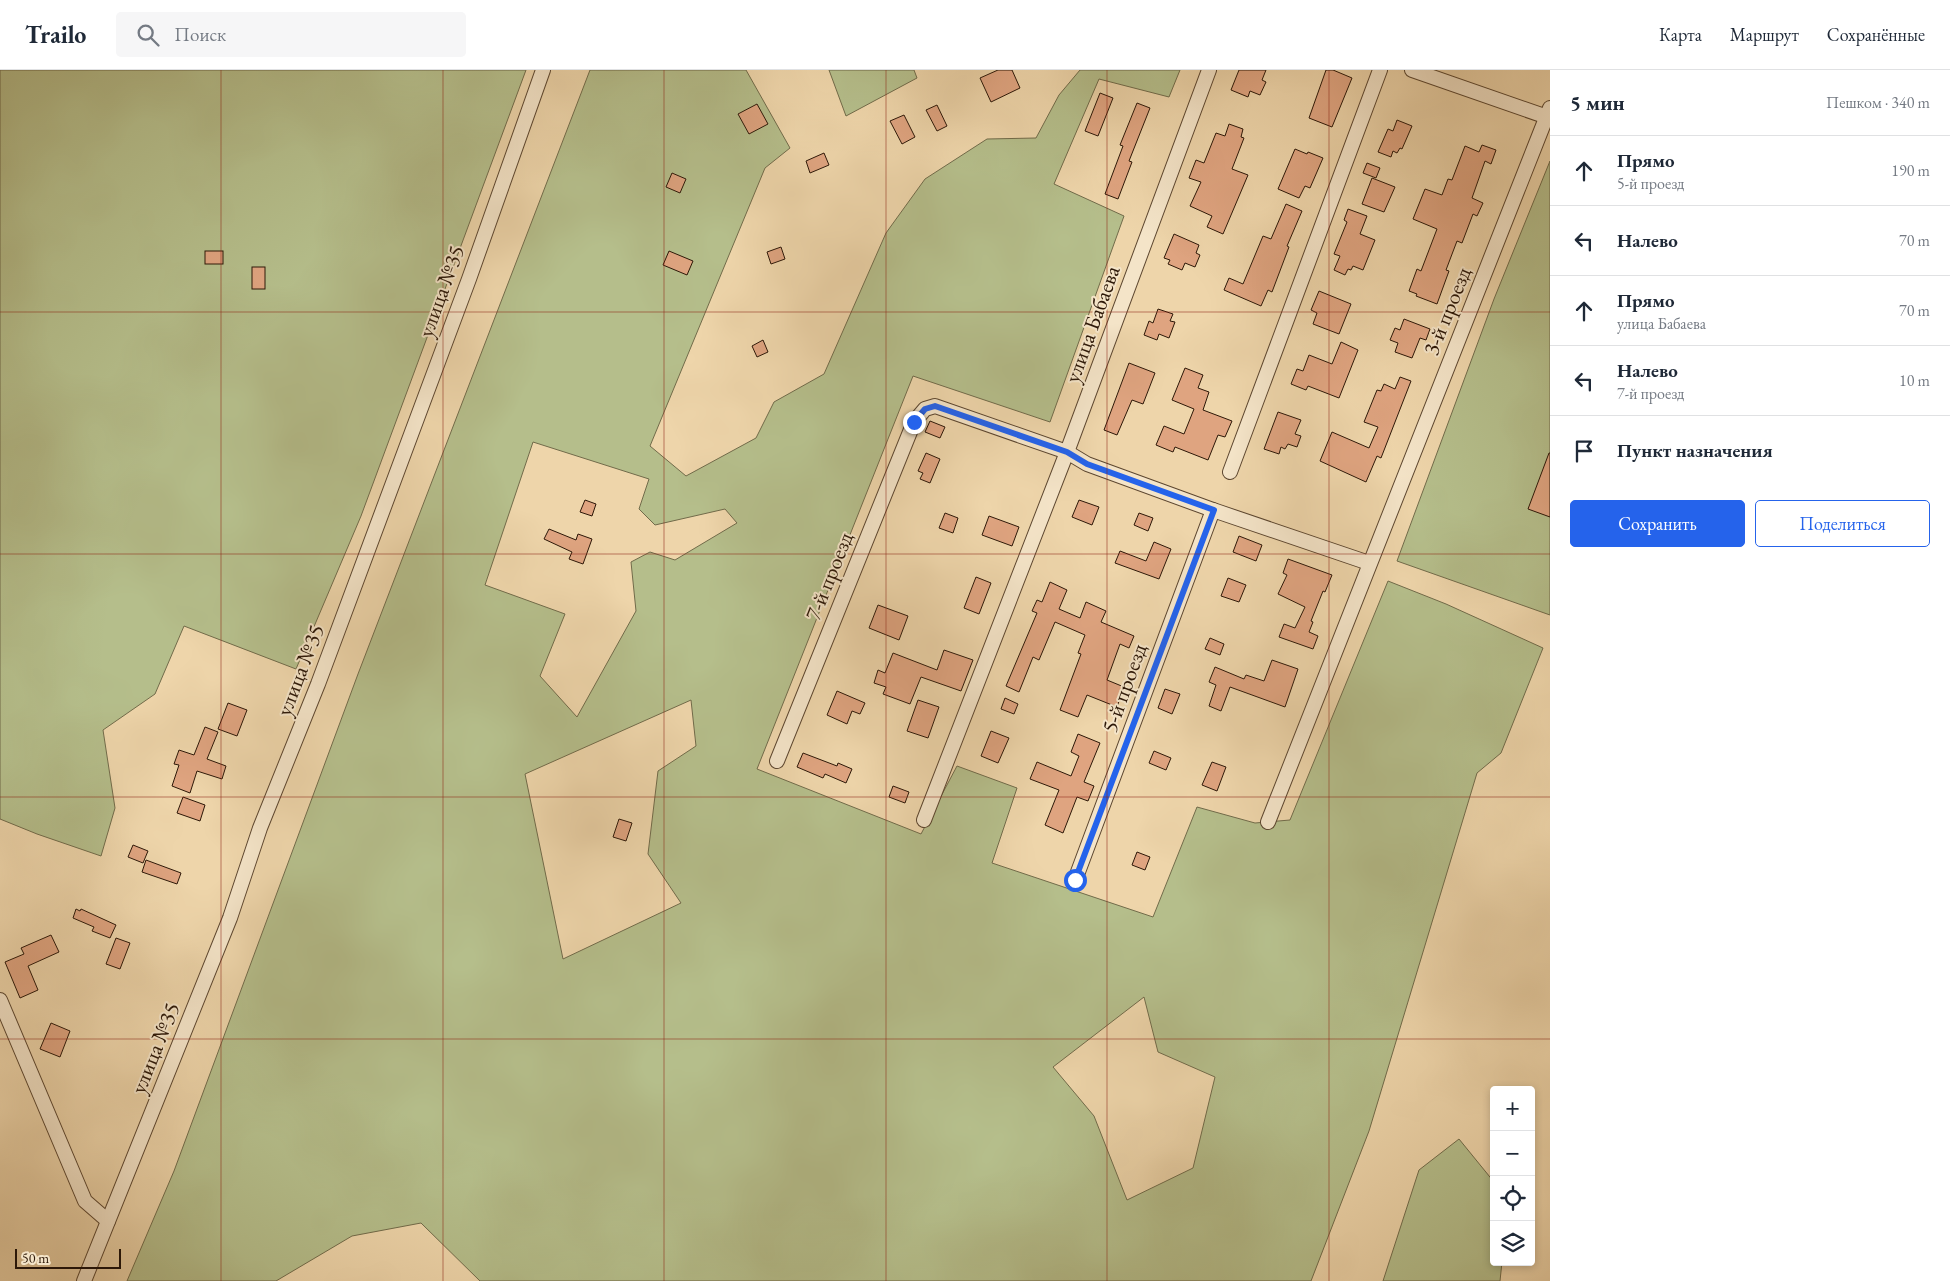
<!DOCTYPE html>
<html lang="ru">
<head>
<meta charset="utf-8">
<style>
  :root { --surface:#fff; --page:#f6f6f7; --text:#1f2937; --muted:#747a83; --line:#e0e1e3; --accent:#2563eb }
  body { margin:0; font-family:"EB Garamond",serif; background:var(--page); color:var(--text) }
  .controls { position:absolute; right:15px; bottom:15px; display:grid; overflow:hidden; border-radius:5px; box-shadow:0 2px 8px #0003 }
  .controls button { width:45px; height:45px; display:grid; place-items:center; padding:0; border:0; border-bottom:1px solid var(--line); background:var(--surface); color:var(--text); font:25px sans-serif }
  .scale { position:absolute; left:15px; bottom:12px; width:106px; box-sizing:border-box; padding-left:5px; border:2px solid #2d1808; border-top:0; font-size:14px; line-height:18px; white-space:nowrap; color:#2d1808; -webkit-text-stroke:4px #f4e4c8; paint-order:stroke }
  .stop { position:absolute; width:15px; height:15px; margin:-11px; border:4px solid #2563eb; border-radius:50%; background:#fff }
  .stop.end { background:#2563eb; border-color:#fff; box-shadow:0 1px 5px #0008 }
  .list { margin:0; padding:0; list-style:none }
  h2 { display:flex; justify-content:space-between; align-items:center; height:65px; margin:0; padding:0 20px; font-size:21px }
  h2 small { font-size:16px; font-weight:400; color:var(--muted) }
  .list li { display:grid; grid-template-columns:32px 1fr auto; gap:15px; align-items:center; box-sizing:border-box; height:70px; padding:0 20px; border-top:1px solid var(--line) }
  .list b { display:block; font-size:19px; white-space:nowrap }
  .list p { margin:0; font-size:16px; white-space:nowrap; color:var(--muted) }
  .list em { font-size:16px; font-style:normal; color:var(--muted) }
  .actions { display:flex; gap:10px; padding:15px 20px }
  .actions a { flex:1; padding:11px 0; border:1px solid var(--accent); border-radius:5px; text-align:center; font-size:18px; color:var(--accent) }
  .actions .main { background:var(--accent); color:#fff }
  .icon { flex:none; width:28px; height:28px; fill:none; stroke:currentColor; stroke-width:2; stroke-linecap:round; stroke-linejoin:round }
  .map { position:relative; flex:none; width:1550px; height:1211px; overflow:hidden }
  header { display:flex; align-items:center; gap:30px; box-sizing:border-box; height:70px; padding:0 25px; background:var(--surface); border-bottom:1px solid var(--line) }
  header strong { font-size:24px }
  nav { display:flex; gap:28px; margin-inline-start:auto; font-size:18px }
  .search { width:350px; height:45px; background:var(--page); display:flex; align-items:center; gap:12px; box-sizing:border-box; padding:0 18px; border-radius:5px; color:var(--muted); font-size:19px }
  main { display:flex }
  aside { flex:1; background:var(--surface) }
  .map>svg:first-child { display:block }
  .green { fill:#b5be8b; stroke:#716b4a; fill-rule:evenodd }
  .building { fill:#dfa480; stroke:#2d1808 }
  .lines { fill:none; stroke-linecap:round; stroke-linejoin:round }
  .minor-casing { stroke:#5d4730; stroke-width:16 }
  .minor { stroke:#f4e4c8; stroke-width:14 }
  .route { stroke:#2563eb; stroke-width:6 }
  .grid { fill:none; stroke:#8f2418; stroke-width:1; stroke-opacity:0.55 }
  .labels { text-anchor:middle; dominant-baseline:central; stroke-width:4; stroke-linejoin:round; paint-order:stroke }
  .street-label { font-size:22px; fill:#2d1808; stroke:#f4e4c8 }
</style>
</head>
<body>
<header>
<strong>Trailo</strong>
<div class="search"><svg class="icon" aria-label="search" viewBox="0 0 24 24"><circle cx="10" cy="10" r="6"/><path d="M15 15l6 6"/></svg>Поиск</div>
<nav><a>Карта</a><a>Маршрут</a><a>Сохранённые</a></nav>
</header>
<main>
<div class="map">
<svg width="1550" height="1211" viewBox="0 0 1550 1211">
  <rect width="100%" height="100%" fill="#eed5aa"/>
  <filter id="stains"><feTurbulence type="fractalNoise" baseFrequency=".004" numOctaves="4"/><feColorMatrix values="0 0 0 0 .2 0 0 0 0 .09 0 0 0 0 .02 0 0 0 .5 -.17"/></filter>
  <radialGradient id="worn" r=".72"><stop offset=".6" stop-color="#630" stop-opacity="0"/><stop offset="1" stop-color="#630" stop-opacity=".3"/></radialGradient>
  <!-- green -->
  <g class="green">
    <path d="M0,0H526L361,446L296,599L184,556L155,624L103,660L115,738L101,786L37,764L0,749Z"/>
    <path d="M590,0H746L790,78L765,98L650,376L686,406L756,368L774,332L824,304L886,163L925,109L987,69L1036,68L1059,25L1080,0H1180L1169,27L1099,9L1054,114L1124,146L1050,352L913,306L757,699L921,764L957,696L1017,718L992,793L1153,847L1197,737L1255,753L1290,750L1388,511L1446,534L1543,578L1501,683L1477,703L1369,1061L1311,1211H480L421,1153L352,1166L276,1211H127L174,1101L358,604ZM533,372L649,409L639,439L655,455L725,439L737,453L675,490L650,482L631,492L636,541L577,647L540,606L565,544L485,515ZM691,630L696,676L658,701L648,784L681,833L563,889L525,704ZM1144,927L1158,982L1215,1007L1193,1098L1127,1130L1094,1046L1053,997Z"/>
    <path d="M829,0H914L917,8L846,46Z"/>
    <path d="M1550,91V545L1397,491L1494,229Z"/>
    <path d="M1459,1069L1494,1112V1192H1502L1500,1211H1383L1419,1100Z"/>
  </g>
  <!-- building -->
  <g class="building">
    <path d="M998,0H1012L1020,18L991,32L980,8Z"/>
    <path d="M1239,0H1266L1262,10L1266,12L1260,25L1250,21L1248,27L1231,20Z"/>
    <path d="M1326,0H1333L1352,8L1332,57L1309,48Z"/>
    <path d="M1100,23L1113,28L1098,66L1085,61Z"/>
    <path d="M1137,33L1150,38L1129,91L1132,92L1118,129L1105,124L1123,76L1120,75Z"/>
    <path d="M757,34L768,54L749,64L738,44Z"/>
    <path d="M937,35L947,56L937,61L926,40Z"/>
    <path d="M904,45L915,67L902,74L890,51Z"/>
    <path d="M1397,50L1412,56L1402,79L1400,78L1397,83L1393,81L1391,87L1378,82L1388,59L1393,61Z"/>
    <path d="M1229,54L1243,59L1241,67L1244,68L1232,99L1248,105L1223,164L1207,157L1212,146L1190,136L1201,112L1189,108L1196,90L1204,93L1216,63L1225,66Z"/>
    <path d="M1482,75L1496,80L1491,94L1485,91L1472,128L1483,133L1477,146L1473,144L1462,173L1457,171L1446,200L1449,201L1437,234L1416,226L1417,224L1409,221L1417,199L1421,201L1437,159L1413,149L1425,119L1442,125L1448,109L1452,110L1465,76L1479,82Z"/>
    <path d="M1295,79L1307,84L1308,82L1323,88L1310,118L1305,116L1299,128L1278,119Z"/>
    <path d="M824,83L829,95L810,103L806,91Z"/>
    <path d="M1367,93L1380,98L1376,108L1363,103Z"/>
    <path d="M672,103L686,109L680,123L666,117Z"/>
    <path d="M1372,108L1395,117L1384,142L1362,134Z"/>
    <path d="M1286,134L1302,141L1287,176L1289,177L1272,222L1268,220L1261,236L1224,220L1229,208L1243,214L1263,166L1271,169Z"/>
    <path d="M1348,139L1367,146L1360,164L1375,170L1363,200L1353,196L1351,200L1348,199L1345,205L1334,200L1340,186L1334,184L1347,152L1344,150Z"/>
    <path d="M1174,164L1199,175L1196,183L1200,185L1195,197L1185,193L1182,200L1168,194L1170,190L1164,188Z"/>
    <path d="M781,177L785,189L771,194L767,182Z"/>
    <rect x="205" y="181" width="18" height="13"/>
    <path d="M669,181L693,191L687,205L663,195Z"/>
    <rect x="252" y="197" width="13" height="22"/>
    <path d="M1319,221L1351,234L1339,264L1313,254L1317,243L1311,240Z"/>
    <path d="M1158,239L1173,244L1170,251L1175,252L1169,268L1159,264L1157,270L1144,265L1149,251L1153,253Z"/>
    <path d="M1404,249L1430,259L1426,270L1420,268L1412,288L1395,282L1398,273L1390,270L1395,258L1400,260Z"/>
    <path d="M763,270L768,282L757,287L752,276Z"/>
    <path d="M1341,272L1358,280L1339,328L1308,316L1306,320L1291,314L1297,299L1303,301L1309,285L1332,294Z"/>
    <path d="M1129,293L1155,303L1143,334L1132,330L1117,365L1104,360Z"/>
    <path d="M1185,298L1203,305L1198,318L1209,322L1203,340L1232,351L1225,367L1218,365L1208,390L1175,377L1173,382L1156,375L1164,356L1184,364L1194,339L1172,330Z"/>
    <path d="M1400,307L1411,311L1381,388L1377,386L1366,412L1320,391L1332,362L1369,378L1378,357L1364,352L1377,320L1381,321L1384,314L1395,319Z"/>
    <path d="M1278,342L1301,350L1295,364L1301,366L1297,377L1288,374L1285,379L1281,377L1279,384L1264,379Z"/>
    <path d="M930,351L945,357L940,368L925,362Z"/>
    <path d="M926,383L940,389L930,413L920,409L923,403L918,401Z"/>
    <path d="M1549,383H1550V447L1528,439Z"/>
    <path d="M585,430L596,434L592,446L580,442Z"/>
    <path d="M1079,430L1099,437L1092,455L1072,447Z"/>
    <path d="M945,443L958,448L953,463L939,458Z"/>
    <path d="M1139,443L1153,448L1148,461L1134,455Z"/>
    <path d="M989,446L1019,457L1012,476L982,465Z"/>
    <path d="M549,459L576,470L578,464L592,469L583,494L569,489L572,482L544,469Z"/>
    <path d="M1239,466L1262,475L1256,491L1233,482Z"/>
    <path d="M1154,472L1171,479L1159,509L1115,493L1120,481L1146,491Z"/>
    <path d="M1288,489L1332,505L1325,522L1323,521L1311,551L1313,552L1309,562L1318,566L1313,579L1279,567L1284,554L1295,558L1305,537L1278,524L1287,505L1283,503Z"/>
    <path d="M976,507L991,513L979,544L964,538Z"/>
    <path d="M1228,508L1246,515L1239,532L1221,526Z"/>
    <path d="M1050,512L1067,520L1059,539L1080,548L1086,532L1106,541L1101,552L1134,566L1129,578L1120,574L1107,610L1124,617L1117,637L1087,625L1078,647L1060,640L1081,584L1078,583L1085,565L1055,552L1039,590L1033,587L1019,622L1006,616L1037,543L1032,541L1037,530L1042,532Z"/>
    <path d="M878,535L908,546L899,570L869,558Z"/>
    <path d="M1210,568L1224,574L1220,585L1205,579Z"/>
    <path d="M944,580L973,590L961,621L921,607L910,634L883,624L886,617L874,613L878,600L885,603L893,583L937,600Z"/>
    <path d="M1272,590L1298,599L1285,637L1230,617L1221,641L1209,636L1216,615L1209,612L1215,597L1244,609L1246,605L1264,611Z"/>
    <path d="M1165,619L1180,624L1172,644L1158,638Z"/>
    <path d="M837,621L865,633L860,644L852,641L847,654L827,645Z"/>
    <path d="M1005,628L1018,634L1014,644L1001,639Z"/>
    <path d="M918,630L939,637L928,668L907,661Z"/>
    <path d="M228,633L247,640L237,666L218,659Z"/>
    <path d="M205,657L218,662L207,689L226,696L222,709L197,701L190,723L172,716L179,695L174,694L179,680L194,685Z"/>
    <path d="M991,661L1009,668L998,693L981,686Z"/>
    <path d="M1078,664L1100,673L1084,712L1094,716L1088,731L1077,727L1063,763L1045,755L1059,720L1030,709L1037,692L1071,706L1079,686L1071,682Z"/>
    <path d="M1154,681L1171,688L1166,700L1149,693Z"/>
    <path d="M803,683L837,696L838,693L852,699L846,713L825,704L823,708L797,697Z"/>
    <path d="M1212,692L1226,697L1217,721L1202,715Z"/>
    <path d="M893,716L909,722L905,733L889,727Z"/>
    <path d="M183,727L205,735L200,751L177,743Z"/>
    <path d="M619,749L632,753L626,771L613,767Z"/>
    <path d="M133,775L148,781L143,793L128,787Z"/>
    <path d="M1137,782L1150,787L1145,800L1132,795Z"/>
    <path d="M146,790L181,803L177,814L142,802Z"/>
    <path d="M76,839L80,841L81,839L116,855L110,868L92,861L94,857L73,848Z"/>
    <path d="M51,865L59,882L28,896L38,920L20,928L5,892L24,884L21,878Z"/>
    <path d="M116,868L130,873L120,899L106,894Z"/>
    <path d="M51,953L70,961L60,987L40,979Z"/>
  </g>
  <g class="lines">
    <defs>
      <g id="minor">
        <path d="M1412,0L1550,48"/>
        <path d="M1230,402L1380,0"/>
        <path d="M777,691L914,352L925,339L935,336L1067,382L1087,394L1213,440L1369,493"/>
        <path d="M924,750L1067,382L1209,0"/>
        <path d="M1268,752L1550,38"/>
        <path d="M1075,810L1213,440"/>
        <path d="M0,930L85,1131L108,1151"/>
        <path d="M84,1211L230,848L260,758L318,614L469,209L543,0"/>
      </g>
    </defs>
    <!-- minor casing -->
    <use href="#minor" class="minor-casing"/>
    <!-- minor -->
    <use href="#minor" class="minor"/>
  </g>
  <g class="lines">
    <!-- route -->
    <path class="route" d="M914,352L925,339L935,336L1067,382L1087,394L1214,440L1075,810"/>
  </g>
  <!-- grid -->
  <path class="grid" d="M221,0V1211M443,0V1211M664,0V1211M886,0V1211M1107,0V1211M1329,0V1211M0,242H1550M0,484H1550M0,727H1550M0,969H1550"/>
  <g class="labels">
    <!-- street labels -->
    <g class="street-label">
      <text transform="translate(441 221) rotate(-70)">улица №35</text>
      <text transform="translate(1447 241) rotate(-68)">3-й проезд</text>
      <text transform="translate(1092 254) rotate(-70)">улица Бабаева</text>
      <text transform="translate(829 506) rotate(-68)">7-й проезд</text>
      <text transform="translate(300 600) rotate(-69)">улица №35</text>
      <text transform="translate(1124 618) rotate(-70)">5-й проезд</text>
      <text transform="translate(155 978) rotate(-68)">улица №35</text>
    </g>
  </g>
  <rect width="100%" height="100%" filter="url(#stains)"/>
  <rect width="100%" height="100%" fill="url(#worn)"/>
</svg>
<div class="controls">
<button>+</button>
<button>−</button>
<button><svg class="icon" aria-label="locate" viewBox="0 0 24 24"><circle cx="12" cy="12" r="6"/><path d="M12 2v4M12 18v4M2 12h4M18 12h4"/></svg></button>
<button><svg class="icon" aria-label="layers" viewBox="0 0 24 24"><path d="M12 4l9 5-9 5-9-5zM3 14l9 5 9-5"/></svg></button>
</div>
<div class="scale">50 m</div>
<div class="stop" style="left:1075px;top:810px"></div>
<div class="stop end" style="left:914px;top:352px"></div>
</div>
<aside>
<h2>5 мин<small>Пешком · 340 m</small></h2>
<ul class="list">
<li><svg class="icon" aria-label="ahead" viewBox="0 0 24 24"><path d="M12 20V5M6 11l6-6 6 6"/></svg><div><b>Прямо</b><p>5-й проезд</p></div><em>190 m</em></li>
<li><svg class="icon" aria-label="left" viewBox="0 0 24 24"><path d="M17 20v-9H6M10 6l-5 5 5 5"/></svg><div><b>Налево</b></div><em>70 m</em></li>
<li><svg class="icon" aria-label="ahead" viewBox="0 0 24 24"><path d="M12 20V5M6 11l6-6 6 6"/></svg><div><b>Прямо</b><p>улица Бабаева</p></div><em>70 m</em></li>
<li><svg class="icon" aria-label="left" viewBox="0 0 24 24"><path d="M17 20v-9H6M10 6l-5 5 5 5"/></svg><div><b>Налево</b><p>7-й проезд</p></div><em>10 m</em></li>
<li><svg class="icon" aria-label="arrive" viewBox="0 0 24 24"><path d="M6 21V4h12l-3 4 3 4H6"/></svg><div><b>Пункт назначения</b></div></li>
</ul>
<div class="actions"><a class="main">Сохранить</a><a>Поделиться</a></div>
</aside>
</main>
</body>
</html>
